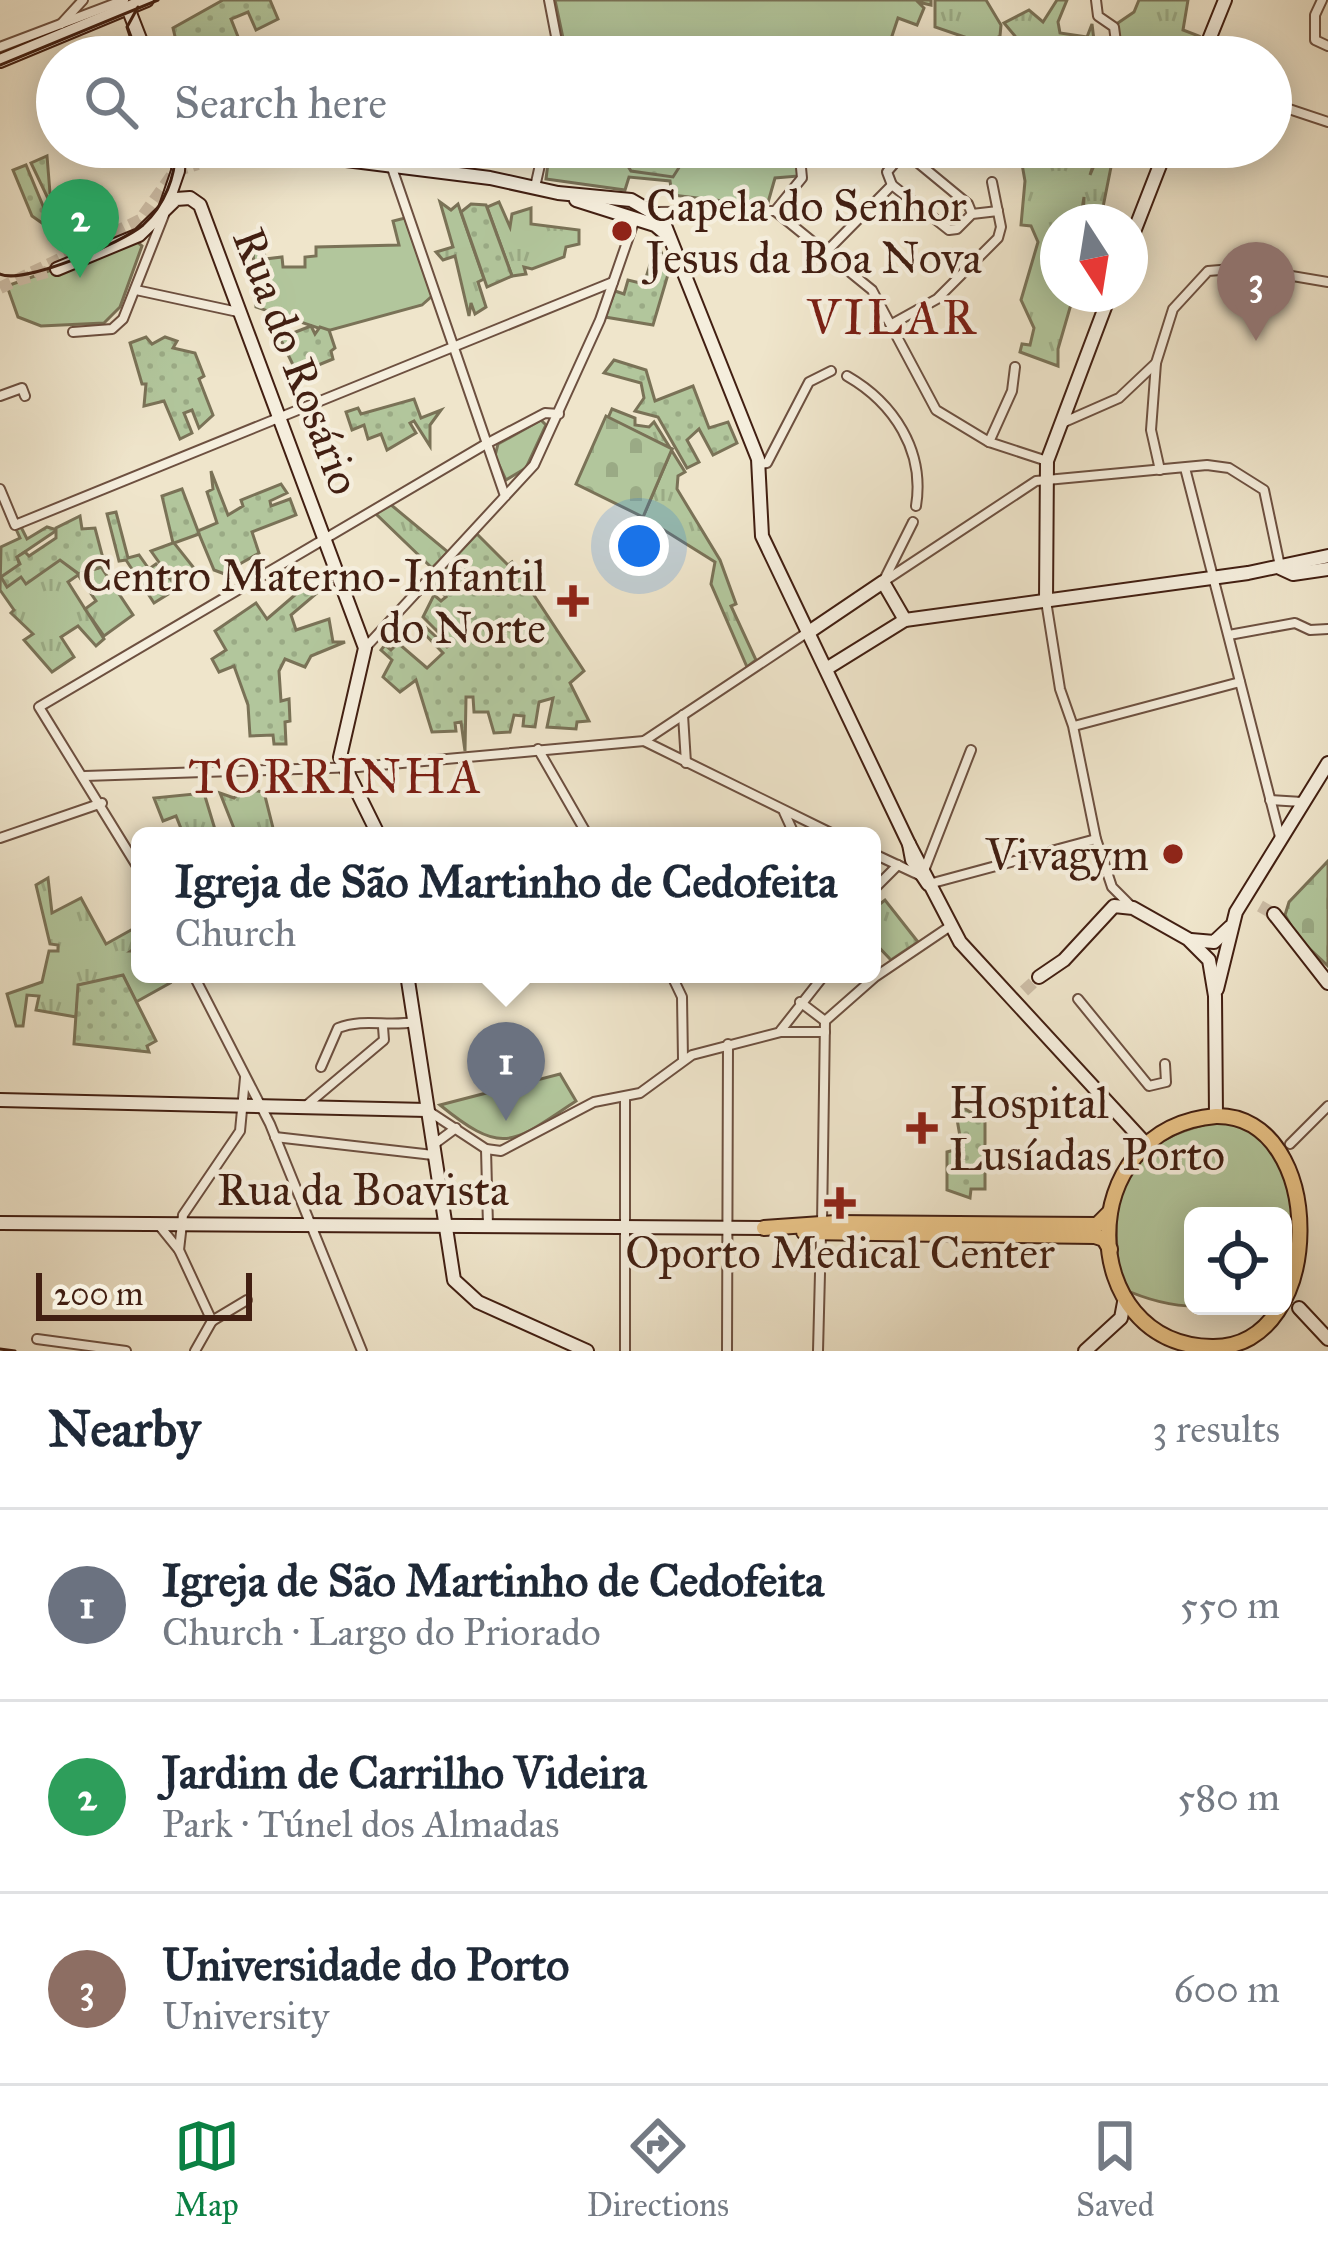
<!DOCTYPE html>
<html lang="en">
<head>
<meta charset="utf-8">
<style>
  :root { --surface:#fff; --page:#f2f2f3; --text:#1f2937; --muted:#747a83; --line:#e0e1e3; --accent:#0b8043 }
  body { margin:0; font-family:"IM FELL Great Primer",serif; background:var(--page); color:var(--text) }
  .controls { position:absolute; right:36px; bottom:36px; display:grid; overflow:hidden; border-radius:18px; box-shadow:0 6px 30px #0003 }
  .controls button { width:108px; height:108px; display:grid; place-items:center; padding:0; border:0; border-bottom:3px solid var(--line); background:var(--surface); color:var(--text); font:60px sans-serif }
  .compass { position:absolute; left:1040px; top:204px; width:108px; height:108px; border-radius:50%; background:var(--surface); box-shadow:0 6px 30px #0003; rotate:168deg }
  .scale { position:absolute; left:36px; bottom:30px; width:216px; box-sizing:border-box; padding-left:12px; border:6px solid #421f12; border-top:0; font-size:33px; line-height:42px; white-space:nowrap; color:#421f12; -webkit-text-stroke:9px #f5eedd; paint-order:stroke }
  .you { position:absolute; left:639px; top:546px; width:42px; height:42px; margin:-30px; border:9px solid #fff; border-radius:50%; background:#1a73e8; box-shadow:0 0 0 18px #1a73e833 }
  .badge { display:grid; place-items:center; width:78px; height:78px; border-radius:50%; background:var(--accent); color:#fff; font-size:39px; font-weight:700 }
  .pin { position:absolute; translate:-50% -99px; filter:drop-shadow(0 3px 6px #0008) }
  .pin::after { content:''; position:absolute; top:63px; width:42px; height:36px; background:inherit; clip-path:polygon(0 0,100% 0,50% 100%) }
  .popup { position:absolute; left:131px; top:827px; width:750px; height:156px; box-sizing:border-box; display:grid; place-content:center; border-radius:18px; background:var(--surface); filter:drop-shadow(0 3px 9px #0005); font-size:39px; white-space:nowrap; color:var(--muted) }
  .popup b { font-size:45px; color:var(--text) }
  .popup::after { content:''; position:absolute; left:50%; top:100%; margin-left:-24px; border:24px solid transparent; border-top-color:var(--surface) }
  .list { margin:0; padding:0; list-style:none }
  h2 { display:flex; justify-content:space-between; align-items:center; height:156px; margin:0; padding:0 48px; font-size:51px }
  h2 small { font-size:39px; font-weight:400; color:var(--muted) }
  .list li { display:grid; grid-template-columns:78px 1fr auto; gap:36px; align-items:center; box-sizing:border-box; height:192px; padding:0 48px; border-top:3px solid var(--line) }
  .list b { display:block; font-size:45px; white-space:nowrap }
  .list p { margin:0; font-size:39px; white-space:nowrap; color:var(--muted) }
  .list em { font-size:39px; font-style:normal; color:var(--muted) }
  .icon { flex:none; width:66px; height:66px; fill:none; stroke:currentColor; stroke-width:2; stroke-linecap:round; stroke-linejoin:round }
  .map { position:relative; flex:none; width:1328px; height:1351px; overflow:hidden }
  .search { position:absolute; background:var(--surface); box-shadow:0 6px 30px #0003; left:36px; right:36px; top:36px; height:132px; display:flex; align-items:center; gap:30px; box-sizing:border-box; padding:0 42px; border-radius:66px; color:var(--muted); font-size:45px }
  .sheet { height:732px; background:var(--surface) }
  nav { display:flex; justify-content:space-around; align-items:center; box-sizing:border-box; height:168px; border-top:3px solid var(--line); background:var(--surface); font-size:33px; color:var(--muted) }
  nav a { display:grid; justify-items:center; gap:6px }
  nav .on { color:var(--accent) }
  .map>svg:first-child { display:block }
  .grass { fill:url(#grass-tufts); stroke:#7a7257; stroke-width:3 }
  .cemetery { fill:url(#cemetery-stones); stroke:#7a7257; stroke-width:3 }
  .park { fill:#b2c69c; stroke:#7a7257; stroke-width:3; fill-rule:evenodd }
  .garden { fill:url(#garden-dots); stroke:#7a7257; stroke-width:3 }
  .lines { fill:none; stroke-linecap:round; stroke-linejoin:round }
  .secondary-tunnel { stroke:#ccbda6; stroke-width:12; stroke-dasharray:12 6; stroke-linecap:butt }
  .street-casing { stroke:#6d5040; stroke-width:12 }
  .secondary-casing { stroke:#421f12; stroke-width:16 }
  .primary-casing { stroke:#421f12; stroke-width:18 }
  .street { stroke:#f5eedd; stroke-width:8 }
  .secondary { stroke:#f5eedd; stroke-width:12 }
  .primary { stroke:#e8c286; stroke-width:14 }
  .tram { stroke:#421f12; stroke-width:3 }
  .poi-dot { fill:#8f2418; stroke:#f5eedd; stroke-width:4.5 }
  .labels { text-anchor:middle; dominant-baseline:central; stroke-width:9; stroke-linejoin:round; paint-order:stroke }
  .poi-label { font-size:45px; fill:#421f12; stroke:#f5eedd; text-anchor:start }
  .street-label { font-size:45px; fill:#421f12; stroke:#f5eedd }
  .neighbourhood-label { font-size:48px; letter-spacing:3px; fill:#7a1f14; stroke:#f5eedd }
</style>
</head>
<body>
<div class="map">
<svg width="1328" height="1351" viewBox="0 0 1328 1351">
  <defs>
    <pattern id="grass-tufts" width="24" height="20" patternUnits="userSpaceOnUse" patternTransform="scale(3)"><rect width="24" height="20" fill="#b2c69c"/><path d="M3 7l-1-3M5 7V3M7 7l1-3M15 17l-1-3M17 17v-4M19 17l1-3" fill="none" stroke="#9aaa85"/></pattern>
    <pattern id="cemetery-stones" width="16" height="16" patternUnits="userSpaceOnUse" patternTransform="scale(3)"><rect width="16" height="16" fill="#b2c69c"/><path d="M2 7V4a2 2 0 0 1 4 0v3zM10 15v-3a2 2 0 0 1 4 0v3z" fill="#9aaa85"/></pattern>
    <pattern id="garden-dots" width="8" height="8" patternUnits="userSpaceOnUse" patternTransform="scale(3)"><rect width="8" height="8" fill="#b2c69c"/><path d="M2 2h.1M6 6h.1" fill="none" stroke="#9aaa85" stroke-width="1.8" stroke-linecap="round"/></pattern>
  </defs>
  <rect width="100%" height="100%" fill="#efe5cb"/>
  <filter id="stains"><feTurbulence type="fractalNoise" baseFrequency=".00167" numOctaves="4"/><feColorMatrix values="0 0 0 0 .2 0 0 0 0 .09 0 0 0 0 .02 0 0 0 .5 -.17"/></filter>
  <radialGradient id="worn" r=".72"><stop offset=".6" stop-color="#630" stop-opacity="0"/><stop offset="1" stop-color="#630" stop-opacity=".3"/></radialGradient>
  <!-- grass -->
  <g class="grass">
    <path d="M935,0H986L1001,25L1000,36L985,44L935,27Z"/>
    <path d="M1057,0H1067L1058,22L1060,33L1087,37L1092,24L1096,57H1015V36L1004,23L1029,10L1043,22Z"/>
    <path d="M1139,0H1188L1183,30L1199,36L1190,57L1136,51L1133,57H1121L1115,25L1134,12Z"/>
    <path d="M1019,147H1099L1090,175L1102,147H1115L1100,222H1083L1084,197L1080,222H1058V294H1074L1058,349V366L1020,352L1022,344L1030,345L1034,328L1021,300L1038,242L1031,226L1021,225L1025,181Z"/>
    <path d="M440,202L451,210L458,204L484,279L478,282L486,307L475,314L471,303L469,316L455,256L443,260L436,252L453,247Z"/>
    <path d="M499,202L510,227L512,214L531,208V224L579,230V244L566,247L564,257L532,269L524,267L526,274L512,276L487,207Z"/>
    <path d="M612,409L635,418V425L649,427L654,422L685,472L678,476L677,489L720,560L736,604L731,606L756,660L747,667L711,584L715,562L643,517L672,449L608,418Z"/>
    <path d="M390,504L448,552L432,568L375,513Z"/>
    <path d="M21,527L27,539L47,527L57,530L17,557L26,583L60,559L79,574L101,567L133,615L104,636L85,609L96,601L78,575L68,582L104,639L96,646L78,626L61,637L74,657L52,672L24,640L33,634L11,613L14,610L0,590L1,547L20,538L16,529Z"/>
    <path d="M244,789L264,792L275,836H237L220,793L234,798Z"/>
    <path d="M204,793L217,836H184L176,816L163,821L154,798Z"/>
    <path d="M48,878L52,913L81,898L106,944L140,925V945L131,951H140V974H163L170,983L136,1002L123,976L79,985L76,1017L36,1010L39,996L27,995L23,1026H16L7,994L42,982L49,951H58V945L50,944L36,885Z"/>
    <path d="M875,898L880,904L885,900L918,942L891,960L872,940Z"/>
  </g>
  <!-- cemetery -->
  <g class="cemetery">
    <path d="M606,416L672,449L643,517L576,484Z"/>
    <path d="M1328,861V966L1298,938L1285,915L1289,902Z"/>
  </g>
  <!-- park -->
  <g class="park">
    <path d="M555,0H931V5L918,2L924,8L917,25L898,18L885,57H567Z"/>
    <path d="M550,147H796L799,176L775,178L767,206L672,195L670,181L629,177L625,190L546,179Z"/>
    <path d="M405,218L432,296L422,305L327,331L256,307L253,249H264L265,259L282,257L283,267H305V257L316,256V247L399,245L393,221Z"/>
    <path d="M135,240L142,246L120,307L104,323L41,326L18,317L7,286Z"/>
    <path d="M541,420L546,425L526,468L506,480L495,456L498,444Z"/>
    <path d="M560,1074L576,1101C512,1143 504,1157 440,1105Z"/>
    <path d="M1220,1121C1243,1128 1269,1133 1287,1150C1328,1237 1260,1351 1121,1288C1108,1191 1116,1143 1220,1121ZM1193,1216H1283V1306H1193Z"/>
  </g>
  <!-- garden -->
  <g class="garden">
    <path d="M223,0H270L278,19L256,30L248,12L231,19L246,57H190L196,54L193,48L179,53L173,28Z"/>
    <path d="M616,147H692L673,177L631,171Z"/>
    <path d="M47,156L50,193L69,211L42,223L32,216L13,170L26,165L46,213L54,211L31,163Z"/>
    <path d="M471,204L486,205L512,276L487,287L461,212Z"/>
    <path d="M657,242L669,271L653,325L605,317L615,291L624,294L628,280L644,284Z"/>
    <path d="M311,326L315,334L320,327L329,330L335,348L331,351L333,359L306,370V382L299,380L301,368L295,369L280,338Z"/>
    <path d="M146,337L152,344L165,337L177,341L173,348L195,353L204,376L199,379L213,415L199,428L192,410L184,413L192,433L180,439L164,401L144,406L146,384H142L130,343Z"/>
    <path d="M614,360L646,370L655,401L693,386L709,428L728,422L737,443L713,455L699,429L687,440L699,462L687,468L658,417L635,411L644,398L641,383L604,373Z"/>
    <path d="M414,399L421,418L441,410L430,425V446L414,421L410,423L416,433L387,450L381,434L368,439L364,425L352,430L346,412L358,408L361,414Z"/>
    <path d="M211,471L228,515L243,506L241,500L281,484L287,493L270,501L271,506L290,499L296,515L252,532L259,553L238,565L230,557V576L214,570L199,534L174,543L194,568L176,579L181,586L154,603L126,560L119,561L107,514L116,512L128,558L139,555L149,569L156,564L173,582L151,551L173,543L162,496L182,489L198,531L217,523L207,492L213,489Z"/>
    <path d="M80,516L82,529L95,528L105,566L79,574L60,560L26,584L21,577L7,587L1,577L20,564L17,557L25,552L29,556L56,538V528Z"/>
    <path d="M477,534L508,565L512,562L584,671L570,683L589,721L577,722L576,729L547,727L553,698L539,702L535,727L523,726L524,716L514,715L510,732L494,733L488,712H474L473,697H466L465,751L461,722L455,723L456,731L432,732L416,680L400,692L383,677L392,660L381,650L385,645L391,650L398,643L427,668L443,653L416,625L419,621L447,647L451,645L423,617L434,595L441,601L446,597L431,582Z"/>
    <path d="M310,582L317,593L291,615L296,630L329,619L333,642H345L311,656L305,667L285,659L279,671L281,701L289,699L290,721L285,722L286,744H274L273,735L250,736L248,705L234,666L219,672L212,659L226,650L215,631L256,603L267,619Z"/>
    <path d="M123,975L156,1041L147,1046L149,1052L74,1044L78,985Z"/>
    <path d="M954,1102L985,1121V1189H971L970,1198L947,1190V1152L962,1148Z"/>
  </g>
  <g class="lines">
    <!-- secondary-tunnel -->
    <g class="secondary-tunnel">
      <path d="M18,280L57,269"/>
      <path d="M0,288L140,220L175,171L198,164"/>
      <path d="M1260,906L1274,914"/>
      <path d="M1024,991L1039,977"/>
    </g>
    <defs>
      <g id="street">
        <path d="M549,0L560,57"/>
        <path d="M1096,0L1098,16L1114,27L1118,57"/>
        <path d="M1322,0L1315,15V40L1328,46"/>
        <path d="M61,24L83,0"/>
        <path d="M0,47L124,0"/>
        <path d="M1271,103L1328,122"/>
        <path d="M391,165L505,496"/>
        <path d="M892,185L949,230L957,229L972,214L998,211"/>
        <path d="M892,185L887,172L898,159L911,157L968,204L972,214"/>
        <path d="M535,187L544,147"/>
        <path d="M775,211L872,290L936,410L989,442L1047,461"/>
        <path d="M775,211L802,178L799,147"/>
        <path d="M656,212L775,211"/>
        <path d="M826,252L892,185"/>
        <path d="M136,290L238,312"/>
        <path d="M892,324L937,299L998,238L1001,227L992,182"/>
        <path d="M73,332L112,329L123,319L164,215"/>
        <path d="M1156,363L1151,430L1160,470"/>
        <path d="M847,376C894,403 925,451 916,506"/>
        <path d="M0,396L22,388L25,396"/>
        <path d="M1062,423L1119,398L1156,363L1173,309L1208,271L1245,268L1328,282"/>
        <path d="M989,442L1012,391L1015,367"/>
        <path d="M759,464L767,463L809,382L831,371"/>
        <path d="M1185,468L1280,837"/>
        <path d="M0,489L15,525L613,282"/>
        <path d="M884,580L913,522"/>
        <path d="M883,582L1036,481L1207,465L1229,468L1264,490L1280,566"/>
        <path d="M1046,601L1060,689L1073,726L1096,839L1112,887L1132,907"/>
        <path d="M1229,635L1295,623L1310,630L1328,629"/>
        <path d="M365,648L534,465L600,320L635,219"/>
        <path d="M683,715L686,763"/>
        <path d="M1074,726L1240,682"/>
        <path d="M644,741L837,836"/>
        <path d="M538,749L588,836"/>
        <path d="M85,776L358,767L644,741L808,632"/>
        <path d="M1270,800L1302,802"/>
        <path d="M784,812L795,836"/>
        <path d="M0,838L102,803"/>
        <path d="M872,853L919,875"/>
        <path d="M925,868L971,750"/>
        <path d="M140,871L39,707L486,444L545,413L559,414"/>
        <path d="M929,884L1096,839"/>
        <path d="M872,891L898,865"/>
        <path d="M193,974L270,1124L362,1351"/>
        <path d="M671,974L682,997L683,1059"/>
        <path d="M1078,999L1149,1086L1166,1082L1165,1064"/>
        <path d="M800,1002L825,1021"/>
        <path d="M825,1021L875,977L949,927"/>
        <path d="M781,1030L825,974"/>
        <path d="M321,1067L338,1028C364,1018 387,1027 414,1022"/>
        <path d="M625,1099V1351"/>
        <path d="M308,1104L384,1040L383,1027"/>
        <path d="M430,1112L486,1149L501,1151L594,1102L640,1093L692,1055L781,1032H825"/>
        <path d="M275,1137L433,1155"/>
        <path d="M1290,1144L1328,1106"/>
        <path d="M433,1145L456,1128"/>
        <path d="M486,1149L488,1226"/>
        <path d="M822,1223L825,1021"/>
        <path d="M158,1224L179,1250L212,1321"/>
        <path d="M179,1250L183,1215L240,1131L245,1078"/>
        <path d="M212,1321L247,1300"/>
        <path d="M37,1339L126,1351"/>
        <path d="M195,1351L212,1321"/>
        <path d="M727,1351L728,1044"/>
        <path d="M818,1351L821,1234"/>
      </g>
      <g id="secondary">
        <path d="M128,8L147,57"/>
        <path d="M1202,57L1225,0"/>
        <path d="M0,61L147,0"/>
        <path d="M183,147L202,155L314,156L490,178L558,193L631,200L662,218L758,459L762,536L909,844L960,942L1145,1143"/>
        <path d="M576,200L655,225L667,235"/>
        <path d="M166,206L178,171L179,147"/>
        <path d="M1130,242L1167,147"/>
        <path d="M57,269L139,235L176,199L190,198L200,205L365,648L340,757L379,836"/>
        <path d="M1280,568L1293,574L1328,569"/>
        <path d="M1046,601L1047,461L1110,294"/>
        <path d="M809,632L883,582L905,620"/>
        <path d="M826,669L905,620L1248,573L1328,556"/>
        <path d="M909,844L912,860L928,884"/>
        <path d="M1274,914L1328,983"/>
        <path d="M1191,940L1214,942L1230,927"/>
        <path d="M407,974L454,1280L478,1302L587,1351"/>
        <path d="M1039,977L1064,960L1114,906L1133,908L1188,939L1209,960L1215,996L1216,1116"/>
        <path d="M1217,989L1236,912L1328,763"/>
        <path d="M0,1100L427,1110"/>
        <path d="M0,1223L764,1228"/>
        <path d="M1299,1308L1328,1339"/>
        <path d="M1085,1351L1121,1318L1125,1297"/>
      </g>
      <g id="primary">
        <path d="M1216,1116C1328,1114 1328,1349 1212,1347C1075,1345 1071,1128 1216,1116Z"/>
        <path d="M764,1228L836,1223L1097,1225L1110,1212"/>
        <path d="M804,1232L1095,1236L1104,1239L1110,1249"/>
      </g>
    </defs>
    <!-- street casing -->
    <use href="#street" class="street-casing"/>
    <!-- secondary casing -->
    <use href="#secondary" class="secondary-casing"/>
    <!-- primary casing -->
    <use href="#primary" class="primary-casing"/>
    <!-- street -->
    <use href="#street" class="street"/>
    <!-- secondary -->
    <use href="#secondary" class="secondary"/>
    <!-- primary -->
    <use href="#primary" class="primary"/>
    <!-- tram -->
    <g class="tram">
      <path d="M137,57L127,27L138,7"/>
      <path d="M0,65L158,0"/>
      <path d="M0,274C22,285 122,243 143,225C164,206 177,175 175,147"/>
      <path d="M0,1349L15,1351"/>
    </g>
  </g>
  <!-- markers -->
  <g class="poi-dot">
    <circle cx="622" cy="231" r="12"/>
    <path d="M567 583h12v12h12v12h-12v12h-12v-12h-12v-12h12z"/>
    <circle cx="1173" cy="854" r="12"/>
    <path d="M916 1110h12v12h12v12h-12v12h-12v-12h-12v-12h12z"/>
    <path d="M834 1185h12v12h12v12h-12v12h-12v-12h-12v-12h12z"/>
  </g>
  <g class="labels">
    <!-- poi labels -->
    <g class="poi-label">
      <text x="646" y="205">Capela do Senhor<tspan x="646" dy="52">Jesus da Boa Nova</tspan></text>
      <text x="546" y="575" text-anchor="end">Centro Materno-Infantil<tspan x="546" dy="52">do Norte</tspan></text>
      <text x="1149" y="854" text-anchor="end">Vivagym</text>
      <text x="949" y="1102">Hospital<tspan x="949" dy="52">Lusíadas Porto</tspan></text>
      <text x="840" y="1252" text-anchor="middle">Oporto Medical Center</text>
    </g>
    <!-- street labels -->
    <g class="street-label">
      <text transform="translate(297 361) rotate(69)">Rua do Rosário</text>
      <text x="363" y="1189">Rua da Boavista</text>
    </g>
    <!-- neighbourhood labels -->
    <g class="neighbourhood-label">
      <text x="893" y="317">VILAR</text>
      <text x="336" y="776">TORRINHA</text>
    </g>
  </g>
  <rect width="100%" height="100%" filter="url(#stains)"/>
  <rect width="100%" height="100%" fill="url(#worn)"/>
</svg>
<div class="controls">
<button><svg class="icon" aria-label="locate" viewBox="0 0 24 24"><circle cx="12" cy="12" r="6"/><path d="M12 2v4M12 18v4M2 12h4M18 12h4"/></svg></button>
</div>
<svg class="compass" viewBox="-18 -18 36 36"><path d="M0-13l5 13h-10z" fill="#e53935"/><path d="M0 13l5-13h-10z" fill="#747a83"/></svg>
<div class="scale">200 m</div>
<div class="you"></div>
<div class="pin badge" style="left:506px;top:1121px;background:#6b7280">1</div>
<div class="popup"><b>Igreja de São Martinho de Cedofeita</b>Church</div>
<div class="pin badge" style="left:80px;top:278px;background:#2e9e5b">2</div>
<div class="pin badge" style="left:1256px;top:341px;background:#8d6e63">3</div>
<div class="search"><svg class="icon" aria-label="search" viewBox="0 0 24 24"><circle cx="10" cy="10" r="6"/><path d="M15 15l6 6"/></svg>Search here</div>
</div>
<section class="sheet">
<h2>Nearby<small>3 results</small></h2>
<ul class="list">
<li><span class="badge" style="background:#6b7280">1</span><div><b>Igreja de São Martinho de Cedofeita</b><p>Church · Largo do Priorado</p></div><em>550 m</em></li>
<li><span class="badge" style="background:#2e9e5b">2</span><div><b>Jardim de Carrilho Videira</b><p>Park · Túnel dos Almadas</p></div><em>580 m</em></li>
<li><span class="badge" style="background:#8d6e63">3</span><div><b>Universidade do Porto</b><p>University</p></div><em>600 m</em></li>
</ul>
</section>
<nav>
<a class="on"><svg class="icon" aria-label="map" viewBox="0 0 24 24"><path d="M3 6l6-2 6 2 6-2v14l-6 2-6-2-6 2zM9 4v14M15 6v14"/></svg>Map</a>
<a><svg class="icon" aria-label="directions" viewBox="0 0 24 24"><path d="M12 3l9 9-9 9-9-9zM9 14v-3h6M13 9l2 2-2 2"/></svg>Directions</a>
<a><svg class="icon" aria-label="saved" viewBox="0 0 24 24"><path d="M7 4h10v16l-5-4-5 4z"/></svg>Saved</a>
</nav>
</body>
</html>
